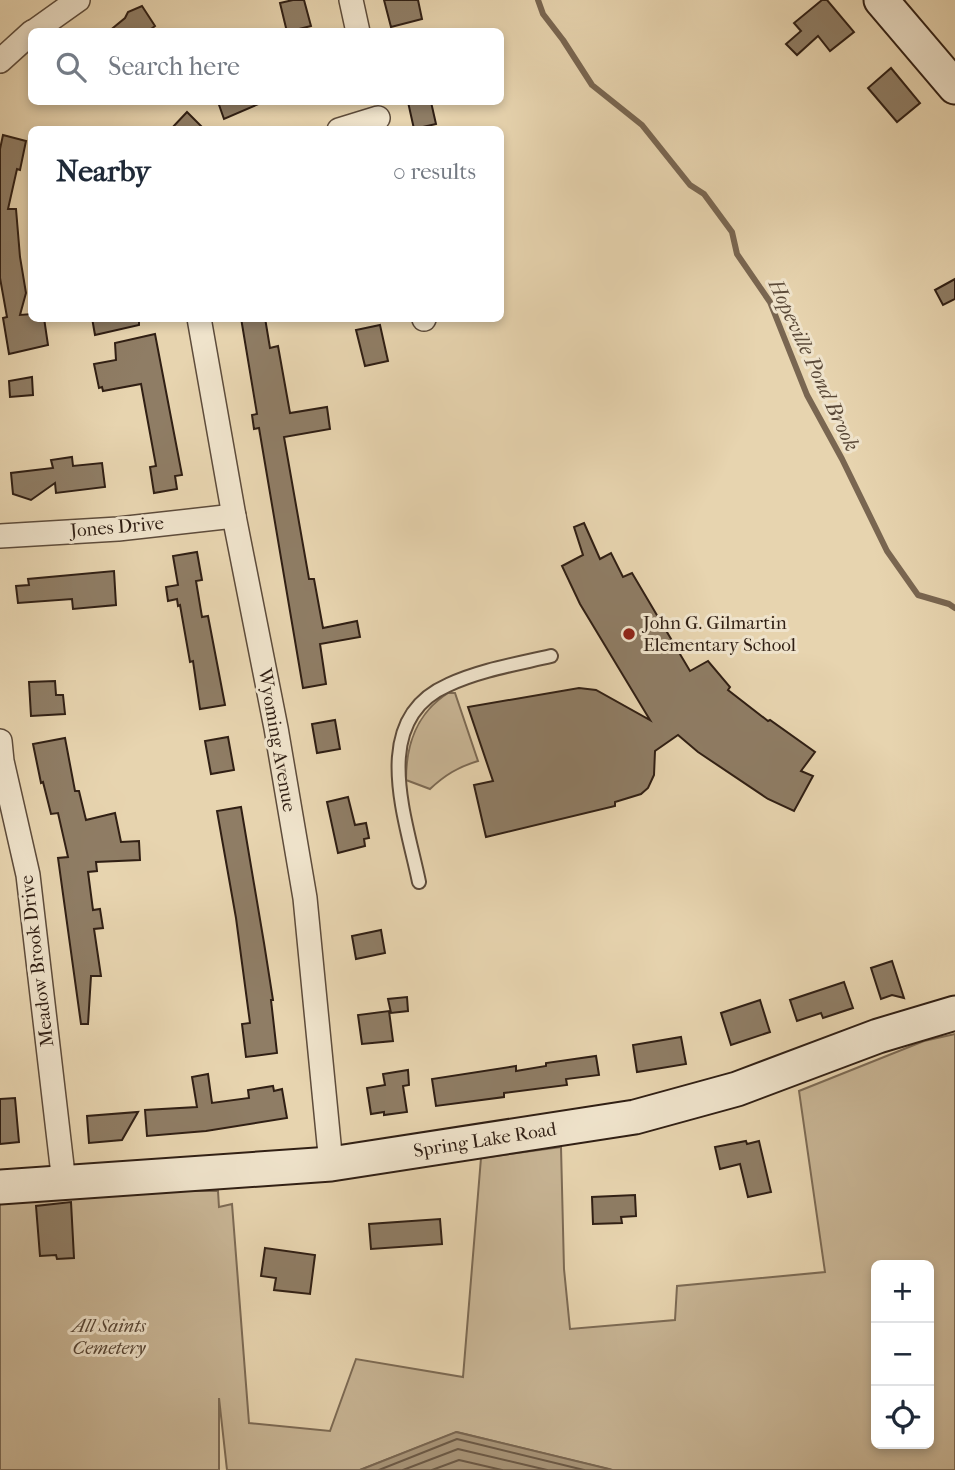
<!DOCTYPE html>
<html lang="en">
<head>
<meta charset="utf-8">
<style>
  :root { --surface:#fff; --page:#f2f2f3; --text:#1f2937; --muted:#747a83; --line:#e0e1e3 }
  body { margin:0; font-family:"IM FELL French Canon",serif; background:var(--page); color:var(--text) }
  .controls { position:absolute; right:21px; bottom:21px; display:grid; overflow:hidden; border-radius:10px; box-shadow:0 4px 10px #0003 }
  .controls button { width:63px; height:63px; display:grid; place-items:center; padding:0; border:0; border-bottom:2px solid var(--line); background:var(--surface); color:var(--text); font:35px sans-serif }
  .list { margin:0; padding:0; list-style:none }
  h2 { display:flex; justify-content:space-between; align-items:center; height:91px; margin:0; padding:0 28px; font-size:30px }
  h2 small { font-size:23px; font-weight:400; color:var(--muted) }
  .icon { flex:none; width:38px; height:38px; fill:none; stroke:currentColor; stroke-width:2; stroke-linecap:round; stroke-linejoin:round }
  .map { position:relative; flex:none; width:955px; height:1470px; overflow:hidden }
  .search { position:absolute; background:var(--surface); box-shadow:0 4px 10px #0003; left:28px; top:28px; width:476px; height:77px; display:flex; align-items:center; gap:18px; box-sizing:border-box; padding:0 24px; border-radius:10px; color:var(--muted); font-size:26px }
  .panel { position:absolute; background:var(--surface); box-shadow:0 4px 10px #0003; left:28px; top:126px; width:476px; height:196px; border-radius:10px }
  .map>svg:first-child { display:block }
  .green { fill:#c8b595; stroke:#7c6a54; stroke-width:2; fill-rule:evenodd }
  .water { fill:#a9967a; stroke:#796651; stroke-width:2 }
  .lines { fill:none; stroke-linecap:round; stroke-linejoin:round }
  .shore { stroke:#6c5a47; stroke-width:2 }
  .stream { stroke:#796651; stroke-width:6 }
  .building { fill:#8f7d65; stroke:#301f14; stroke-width:2 }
  .lane-casing { stroke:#5e4c3b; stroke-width:16 }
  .street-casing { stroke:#5e4c3b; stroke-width:26 }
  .secondary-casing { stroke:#301f14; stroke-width:37 }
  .lane { stroke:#efe3cb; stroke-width:12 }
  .street { stroke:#efe3cb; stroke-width:23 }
  .secondary { stroke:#efe3cb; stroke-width:33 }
  .poi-dot { fill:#8f2418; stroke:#efe3cb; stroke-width:2.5 }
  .labels { text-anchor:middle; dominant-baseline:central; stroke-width:6; stroke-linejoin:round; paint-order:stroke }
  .street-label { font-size:19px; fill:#301f14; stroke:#efe3cb }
  .poi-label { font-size:19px; fill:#301f14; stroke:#efe3cb; text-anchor:start }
  .park-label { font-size:19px; font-style:italic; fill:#564434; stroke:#efe3cb }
  .water-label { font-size:21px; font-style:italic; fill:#5a4938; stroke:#efe3cb }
</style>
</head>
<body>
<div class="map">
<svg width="955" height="1470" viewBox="0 0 955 1470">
  <rect width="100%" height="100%" fill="#e7d4af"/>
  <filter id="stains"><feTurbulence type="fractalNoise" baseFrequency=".00286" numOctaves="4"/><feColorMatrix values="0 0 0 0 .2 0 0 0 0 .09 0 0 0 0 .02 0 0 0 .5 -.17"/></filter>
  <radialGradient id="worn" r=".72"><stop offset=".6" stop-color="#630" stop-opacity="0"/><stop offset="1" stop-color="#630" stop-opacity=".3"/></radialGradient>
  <!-- green -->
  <g class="green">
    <path d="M448,693H455L478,761C458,767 445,775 430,789L406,780C406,743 417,713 448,693Z"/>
    <path d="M955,1034V1470H612L457,1432L360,1470H227L219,1398V1470H0V1203L148,1191H218L219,1207L232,1204L249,1423L330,1431L356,1359L463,1377L481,1158L561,1147L564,1269L570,1329L675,1320L677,1286L825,1272L799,1091L924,1041ZM876,1265H929V1444H876Z"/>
  </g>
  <!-- water -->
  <path class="water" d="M456,1432L609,1469L612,1470H360Z"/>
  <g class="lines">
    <!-- shore -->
    <g class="shore">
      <path d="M379,1470L457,1439L584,1470"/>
      <path d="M403,1470L458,1449L547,1470"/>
      <path d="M432,1470L459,1460L502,1470"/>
    </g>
    <!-- stream -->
    <path class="stream" d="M538,0L543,14L563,40L592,85L642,125L690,185L704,194L732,232L737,254L770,302L807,395L842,459L887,551L918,595L949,604L955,608"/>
  </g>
  <!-- building -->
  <g class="building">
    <path d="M293,0H304L311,26L287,32L280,3Z"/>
    <path d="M384,0H418L422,19L391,27Z"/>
    <path d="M822,0H827L854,32L830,51L818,36L797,55L786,44L801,31L794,23Z"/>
    <path d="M142,6L155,26L147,32H108L125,18L128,12Z"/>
    <path d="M891,68L920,103L897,122L868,88Z"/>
    <path d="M218,102H263L224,119Z"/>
    <path d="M408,102H431L436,124L414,129Z"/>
    <path d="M187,112L205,130H170Z"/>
    <path d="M3,135L26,141L20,170L17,169L8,209H16L20,257L26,293L20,315L32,314V318H44L48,345L9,354L3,318L7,317L0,278V149Z"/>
    <path d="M955,279V299L943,305L935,290Z"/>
    <path d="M92,318H139V325L95,335Z"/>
    <path d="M241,318H265L270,348L278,346L290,413L327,407L330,429L284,437L309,579H314L323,628L357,621L360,637L320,644L326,684L303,688L259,428L254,429L252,415L257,414Z"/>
    <path d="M380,325L388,361L365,366L356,330Z"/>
    <path d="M155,334L182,475L175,476L177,489L154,493L150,467L156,466L141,384L103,391L102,387L99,388L94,364L116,360L115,343Z"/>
    <path d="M32,377L33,395L10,397L9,381Z"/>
    <path d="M72,457L73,466L102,463L105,487L56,493L55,483L31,500L13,494L11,473L53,468L51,460Z"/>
    <path d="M584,523L600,559L611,553L623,577L632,573L690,671L708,661L730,687L728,690L768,721L770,720L815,752L801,771L813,776L794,811L768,799L698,752L678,735L655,751L654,775L648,788L641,794L615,802V806L486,837L474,785L493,781L468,707L579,688L596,690L650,720L580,604L562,566L583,555L574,527Z"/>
    <path d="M197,552L202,580L196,581L202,617L208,616L225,705L200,709L193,661L190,662L180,605L178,606L177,599L168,601L166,587L178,585L173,556Z"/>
    <path d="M114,571L116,605L73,609L72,599L18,603L16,586L29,585L28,579Z"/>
    <path d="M55,681L56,695H63L65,714L31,716L29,682Z"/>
    <path d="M335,720L340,749L317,753L312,724Z"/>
    <path d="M228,737L234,770L211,774L205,741Z"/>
    <path d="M65,738L75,791H79L86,820L115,813L121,842L139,841L140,860L96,862L97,871L88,872L93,910L100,909L103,928L94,929L101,976H91L88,1024H81L58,858L68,857L58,813L51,814L43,782L41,783L33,744Z"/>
    <path d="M348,797L355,825L366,823L369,838L364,839L365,846L338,853L327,802Z"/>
    <path d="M241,807L264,943L273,1000H271L277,1053L246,1057L242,1024L250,1023L236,918L217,811Z"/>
    <path d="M381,930L385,953L356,959L352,936Z"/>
    <path d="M892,961L904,998L892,995L881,999L871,968Z"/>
    <path d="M844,982L853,1008L823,1018L821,1013L797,1021L790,1000Z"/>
    <path d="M407,997L408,1011L391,1013L388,999Z"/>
    <path d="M760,1000L770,1032L731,1045L721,1013Z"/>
    <path d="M389,1011L393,1041L362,1044L358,1015Z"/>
    <path d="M681,1037L686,1064L637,1072L633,1045Z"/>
    <path d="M596,1056L599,1075L566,1079L567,1085L504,1093V1097L436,1106L432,1079L516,1066V1071L546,1066V1063Z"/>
    <path d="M408,1070L409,1085L403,1086L407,1112L384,1115V1112L371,1114L367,1088L385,1085L383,1074Z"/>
    <path d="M208,1074L212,1103L249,1098L248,1090L273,1086L274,1091L282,1089L287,1118L206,1131L147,1136L145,1110L197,1107L192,1077Z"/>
    <path d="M15,1098L19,1142L0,1144V1099Z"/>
    <path d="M138,1112L122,1140L89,1143L87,1116Z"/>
    <path d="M746,1141L747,1144L759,1141L771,1192L748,1197L740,1164L720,1169L715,1147Z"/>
    <path d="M635,1195L636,1216L621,1217L622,1223L593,1224L592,1197Z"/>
    <path d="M71,1202L74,1258L57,1259L56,1255L40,1256L36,1206Z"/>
    <path d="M440,1219L442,1244L371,1249L369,1224Z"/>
    <path d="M265,1248L315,1255L310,1294L274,1290L276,1278L261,1276Z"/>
  </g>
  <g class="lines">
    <defs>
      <path id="lane" d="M419,882C406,818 368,720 448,685C480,670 517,664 551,656"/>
      <g id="street">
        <path d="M351,0L358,32"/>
        <path d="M33,32L78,0"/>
        <path d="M0,61L32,32"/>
        <path d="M339,130L378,118"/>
        <path d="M199,318L234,516L276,728L305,898L331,1164"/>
        <path d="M424,318V319"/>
        <path d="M0,536L118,529L234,516"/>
        <path d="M0,741L2,761L28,875L64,1183"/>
      </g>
      <g id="secondary">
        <path d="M881,0L955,87"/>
        <path d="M0,1187L331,1164L635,1117L737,1089L878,1036L955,1013"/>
      </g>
    </defs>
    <!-- lane casing -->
    <use href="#lane" class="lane-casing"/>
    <!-- street casing -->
    <use href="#street" class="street-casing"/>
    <!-- secondary casing -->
    <use href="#secondary" class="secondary-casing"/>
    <!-- lane -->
    <use href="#lane" class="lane"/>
    <!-- street -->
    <use href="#street" class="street"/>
    <!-- secondary -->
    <use href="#secondary" class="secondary"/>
  </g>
  <!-- markers -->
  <circle class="poi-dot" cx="629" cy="634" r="7"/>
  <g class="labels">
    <!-- street labels -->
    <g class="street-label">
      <text transform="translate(117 527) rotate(-5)">Jones Drive</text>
      <text transform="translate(277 740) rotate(80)">Wyoming Avenue</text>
      <text transform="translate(37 961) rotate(-97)">Meadow Brook Drive</text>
      <text transform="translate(485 1140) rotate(-9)">Spring Lake Road</text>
    </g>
    <!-- poi labels -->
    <g class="poi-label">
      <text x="643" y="623">John G. Gilmartin<tspan x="643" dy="22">Elementary School</tspan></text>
    </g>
    <!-- park labels -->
    <g class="park-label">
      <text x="109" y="1326">All Saints<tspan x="109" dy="22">Cemetery</tspan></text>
    </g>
    <!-- water labels -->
    <g class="water-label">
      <text transform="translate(814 365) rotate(65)">Hopeville Pond Brook</text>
    </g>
  </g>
  <rect width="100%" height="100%" filter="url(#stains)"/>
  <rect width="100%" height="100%" fill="url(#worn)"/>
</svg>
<div class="controls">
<button>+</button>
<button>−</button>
<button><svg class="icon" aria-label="locate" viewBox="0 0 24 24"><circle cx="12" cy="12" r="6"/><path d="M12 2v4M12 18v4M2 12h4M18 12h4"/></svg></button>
</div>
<div class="search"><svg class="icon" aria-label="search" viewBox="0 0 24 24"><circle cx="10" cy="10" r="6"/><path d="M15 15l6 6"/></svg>Search here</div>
<section class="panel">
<h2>Nearby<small>0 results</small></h2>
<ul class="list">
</ul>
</section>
</div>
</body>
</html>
